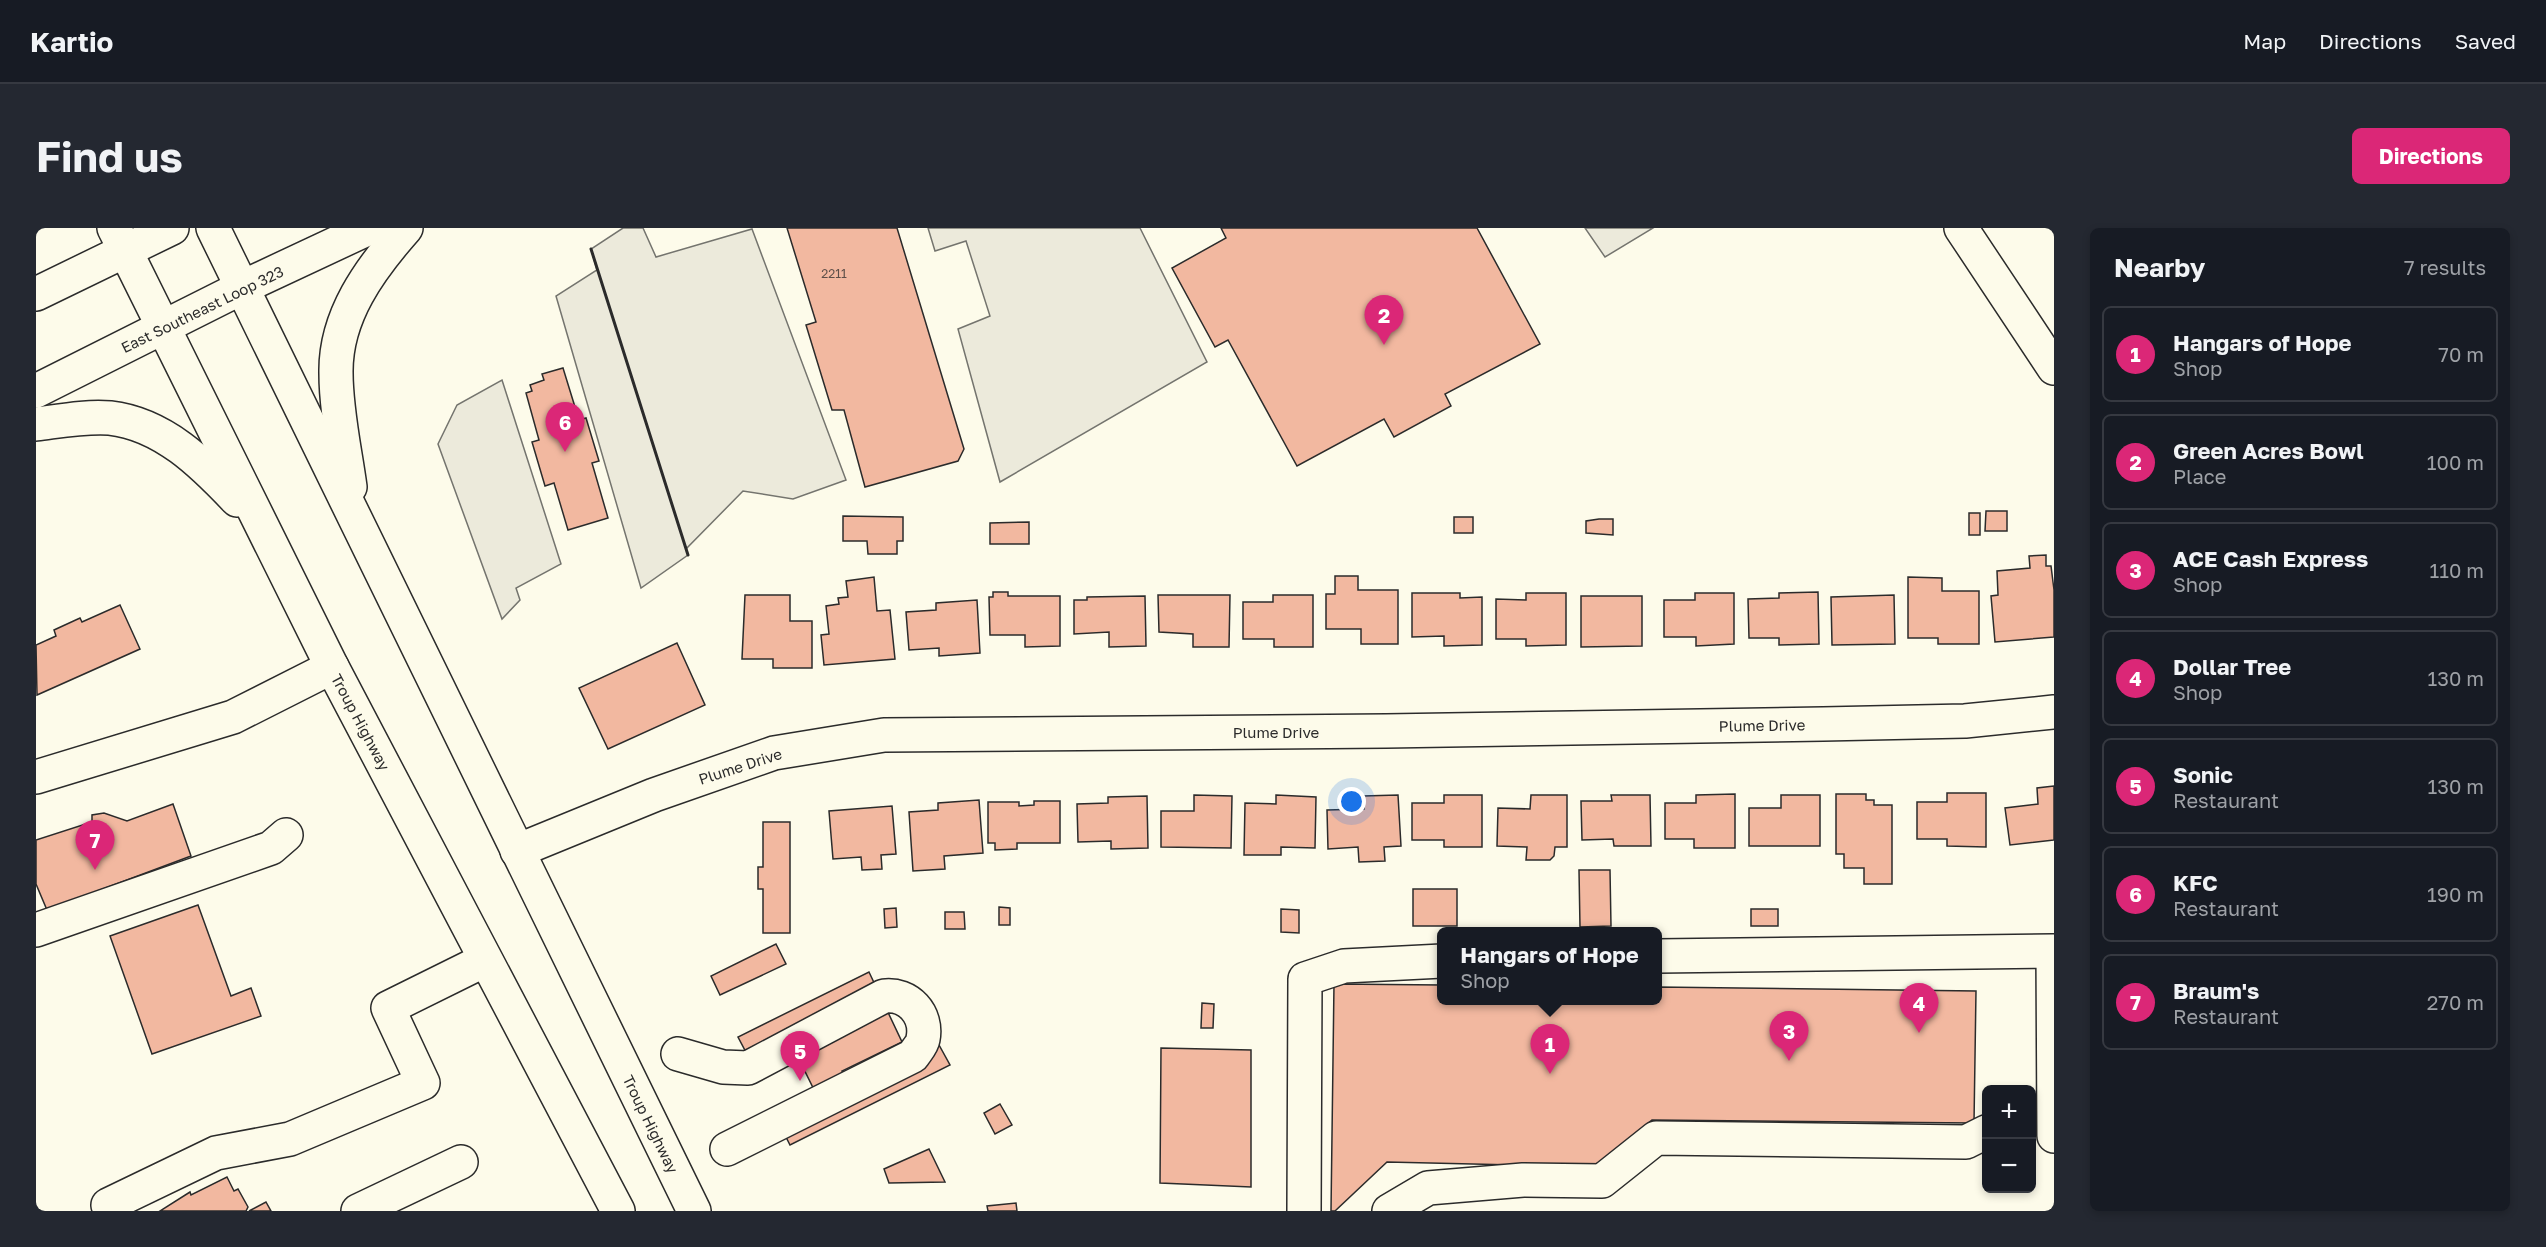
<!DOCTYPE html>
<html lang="en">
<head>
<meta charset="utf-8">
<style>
  :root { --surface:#171b24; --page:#242831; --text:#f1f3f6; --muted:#9ea1a6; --line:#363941; --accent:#db2777 }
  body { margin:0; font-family:"Golos Text",sans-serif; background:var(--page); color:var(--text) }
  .controls { position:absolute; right:18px; bottom:18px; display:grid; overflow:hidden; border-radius:9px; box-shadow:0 3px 9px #0003 }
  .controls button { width:54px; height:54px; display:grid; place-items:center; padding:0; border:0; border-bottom:2px solid var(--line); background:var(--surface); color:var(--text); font:30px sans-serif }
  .you { position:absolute; left:1316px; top:574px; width:21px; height:21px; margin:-15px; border:4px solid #fff; border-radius:50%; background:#1a73e8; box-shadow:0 0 0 9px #1a73e833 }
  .badge { display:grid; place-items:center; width:39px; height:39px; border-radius:50%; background:var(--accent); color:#fff; font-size:20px; font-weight:700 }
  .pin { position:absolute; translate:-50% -50px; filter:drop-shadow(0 2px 3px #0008) }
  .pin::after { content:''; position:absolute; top:32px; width:21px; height:18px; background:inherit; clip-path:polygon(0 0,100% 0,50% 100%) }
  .popup { position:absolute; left:1401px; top:699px; width:225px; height:78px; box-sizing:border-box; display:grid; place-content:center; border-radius:9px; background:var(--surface); filter:drop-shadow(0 2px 4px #0005); font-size:20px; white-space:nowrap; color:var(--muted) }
  .popup b { font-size:22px; color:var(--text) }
  .popup::after { content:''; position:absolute; left:50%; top:100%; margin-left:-12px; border:12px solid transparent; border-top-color:var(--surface) }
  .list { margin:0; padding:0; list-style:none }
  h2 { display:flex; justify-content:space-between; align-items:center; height:78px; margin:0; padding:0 24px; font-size:26px }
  h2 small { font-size:20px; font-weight:400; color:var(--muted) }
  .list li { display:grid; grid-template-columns:39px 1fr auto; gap:18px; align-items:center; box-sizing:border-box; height:96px; margin:0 12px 12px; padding:0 12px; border:2px solid var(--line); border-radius:9px }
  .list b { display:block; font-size:22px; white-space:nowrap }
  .list p { margin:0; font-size:20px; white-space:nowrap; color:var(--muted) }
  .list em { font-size:20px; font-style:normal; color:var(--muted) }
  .map { position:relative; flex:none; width:2018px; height:983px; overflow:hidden; border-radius:9px }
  header { display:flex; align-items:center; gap:36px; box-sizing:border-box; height:84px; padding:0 30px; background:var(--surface); border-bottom:2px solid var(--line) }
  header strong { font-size:28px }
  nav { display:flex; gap:33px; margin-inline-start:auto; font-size:21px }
  .intro { display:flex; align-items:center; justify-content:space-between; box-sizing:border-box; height:144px; padding:0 36px }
  h1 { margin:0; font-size:42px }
  .button { padding:15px 27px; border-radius:9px; background:var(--accent); color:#fff; font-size:21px; font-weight:700 }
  main { display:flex; gap:36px; padding:0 36px }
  aside { flex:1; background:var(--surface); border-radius:9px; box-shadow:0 3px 9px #0003 }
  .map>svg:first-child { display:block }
  .parking { fill:#eceadb; stroke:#74746e; stroke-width:1.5 }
  .building { fill:#f2b8a0; stroke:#2b2b2b; stroke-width:1.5 }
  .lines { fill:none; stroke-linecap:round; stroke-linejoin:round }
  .minor-casing { stroke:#2b2b2b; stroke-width:36 }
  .major-casing { stroke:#2b2b2b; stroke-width:36 }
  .highway-casing { stroke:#2b2b2b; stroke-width:36 }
  .minor { stroke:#fdfbea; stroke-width:33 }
  .major { stroke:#fdfbea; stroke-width:33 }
  .highway { stroke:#fdfbea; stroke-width:33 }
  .wall { stroke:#2b2b2b; stroke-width:3 }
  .labels { text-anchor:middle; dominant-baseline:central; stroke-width:4.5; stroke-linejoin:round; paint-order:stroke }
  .number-label { font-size:12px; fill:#5d4e48 }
  .street-label { font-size:15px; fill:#2b2b2b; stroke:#fdfbea }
</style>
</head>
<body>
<header>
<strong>Kartio</strong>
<nav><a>Map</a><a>Directions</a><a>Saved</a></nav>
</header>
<div class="intro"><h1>Find us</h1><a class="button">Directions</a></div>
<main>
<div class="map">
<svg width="2018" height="983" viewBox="0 0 2018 983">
  <rect width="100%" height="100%" fill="#fdfbea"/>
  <!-- parking -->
  <g class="parking">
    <path d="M587,0H607L620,29L716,1L810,252L757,271L707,263L650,321L652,327L605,360L520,68L561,42L555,21Z"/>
    <path d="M892,0H1104L1171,134L964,254L922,101L954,88L930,13L899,23Z"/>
    <path d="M1549,0H1617L1569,29Z"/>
    <path d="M466,152L525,336L480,360L484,372L466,391L402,216L421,177Z"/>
  </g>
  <!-- building -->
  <g class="building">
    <path d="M751,0H861L928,221L922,233L829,259L808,182H796L770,97L780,94Z"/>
    <path d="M1185,0H1441L1504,116L1409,166L1415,178L1358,209L1348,191L1261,238L1192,112L1179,119L1136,40L1190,10Z"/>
    <path d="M527,140L543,192L550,190L563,233L556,235L572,290L532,302L518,255L509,258L496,214L503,212L490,165L496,163L494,157L508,152L506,146Z"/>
    <path d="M1950,283H1971V303H1949Z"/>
    <rect x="1933" y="285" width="11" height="22"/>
    <path d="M807,288L867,289V313H861V326H832L831,313H807Z"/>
    <rect x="1418" y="289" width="19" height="16"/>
    <path d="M1563,291H1577V307L1550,305V293Z"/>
    <path d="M993,294V316H954V295Z"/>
    <path d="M2010,327V338H2015L2018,362V409L1959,414L1955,368L1962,367L1961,343L1994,340L1993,328Z"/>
    <path d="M1299,348H1322V362H1362V416H1325V401H1290V366H1299Z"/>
    <path d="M838,349L841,383L854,382L859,431L788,437L785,407L793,406L790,378L803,376L802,370L812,369L810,353Z"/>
    <path d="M1872,349L1906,350V363H1943V416H1902V410H1872Z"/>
    <path d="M957,364H972V368H1024V418L989,419V407H954L953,369H957Z"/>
    <path d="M1782,364L1783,416L1743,417V410H1713L1712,371L1743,370V365Z"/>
    <path d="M1376,365H1424V370L1446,369V417L1408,418V408L1376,409Z"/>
    <path d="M1490,365H1530V417L1490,418V411H1460V371L1490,372Z"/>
    <path d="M1659,365H1698V416L1660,418V409H1628V372H1659Z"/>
    <path d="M709,367H754V393H776V440H737V431H706Z"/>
    <path d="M1122,367H1194L1193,419H1157V406L1123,404Z"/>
    <path d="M1237,367H1277V419H1238V411H1207V374H1237Z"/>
    <path d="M1858,367L1859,416L1796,417L1795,369Z"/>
    <path d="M1109,368L1110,418L1073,419V404L1038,406V372H1051V369Z"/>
    <path d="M1545,368H1606V418L1545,419Z"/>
    <path d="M941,372L944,425L903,428V420L873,422L870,384L900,382V375Z"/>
    <path d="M84,377L104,421L1,467L0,417L20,408L18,402L44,390L46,394Z"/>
    <path d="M641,415L669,477L572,521L543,460Z"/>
    <path d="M2018,558V612L1974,617L1969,580L2002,576L2001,560Z"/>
    <path d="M1911,565H1950V619L1911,618V611H1881V574H1911Z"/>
    <path d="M1699,566V620H1658V611H1629V575H1660V567Z"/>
    <path d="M1800,566H1830V572H1838V577H1856V656H1828V640H1808V626H1800Z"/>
    <path d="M1158,567L1196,568L1195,620L1125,619V583H1158Z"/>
    <path d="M1240,567L1280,569L1279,620L1245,619V627H1208L1209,575L1240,576Z"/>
    <path d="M1362,567L1365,618L1348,619L1349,633L1323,634L1322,619L1292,621L1291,582L1328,581L1327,568Z"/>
    <path d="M1408,567H1446V619H1408V612H1376V575H1408Z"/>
    <path d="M1495,567H1531V619H1519L1518,628L1514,632H1490L1491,619L1461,618L1462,580L1494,581Z"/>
    <path d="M1575,567H1614L1615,618H1578L1577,611L1546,612L1545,573H1576Z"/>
    <path d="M1745,567H1784V618H1713V580H1745Z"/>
    <path d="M1111,568L1112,620L1075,621V613L1042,614L1041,576L1072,575V569Z"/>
    <path d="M943,572L947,625L908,628L909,641L877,643L873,584L902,582V575Z"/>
    <path d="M998,573H1024V615H981V621L959,622V615H952V574H983V578L998,577Z"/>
    <path d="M137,576L155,628L11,682L0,656V612L56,594V587L68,585L91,593Z"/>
    <path d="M856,578L860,626L845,627L846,641L826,642L825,629L797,631L793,583Z"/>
    <path d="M727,594H754V705H727V661H722V639H727Z"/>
    <path d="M1543,642H1574L1575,698L1544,699Z"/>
    <rect x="1377" y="661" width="44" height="37"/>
    <path d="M162,677L195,768L215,760L225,788L116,826L74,708Z"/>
    <path d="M963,679L974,680V697H963Z"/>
    <path d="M860,680L861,699L849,700L848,681Z"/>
    <path d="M1245,681L1263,682V705L1245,704Z"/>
    <rect x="1715" y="681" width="27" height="17"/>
    <path d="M909,684H928L929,701H909Z"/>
    <path d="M740,716L750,736L684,767L675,748Z"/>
    <path d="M833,744L866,814L806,843L815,861L903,817L914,837L754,917L744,897L785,876L752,809L712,828L702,809Z"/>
    <path d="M1298,756L1406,757V772H1622V759L1940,763L1938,895L1616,892L1560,939L1351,934L1299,983H1295Z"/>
    <path d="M1166,775L1178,776L1177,800H1165Z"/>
    <path d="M1125,820L1215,822V959L1124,955Z"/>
    <path d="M964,876L976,897L959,906L948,885Z"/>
    <path d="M893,921L909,954L853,955L848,941Z"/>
    <path d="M191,949L198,963L202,961L212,979L210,983H124L154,964L155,967Z"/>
    <path d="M230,974L235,983H213Z"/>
    <path d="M980,975L981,983H952L951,978Z"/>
  </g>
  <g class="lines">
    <defs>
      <g id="minor">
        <path d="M1925,0L2018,140"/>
        <path d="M0,549L197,489L296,439"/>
        <path d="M481,623L618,567L738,525L848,507L1350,503L1787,496L1929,493L2018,484"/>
        <path d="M0,702L235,620L250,607"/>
        <path d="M1622,728L2017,723L2018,908"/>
        <path d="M642,826L687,839L712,840L848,768C872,765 892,786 887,811C886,817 880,823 877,828L691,921"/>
        <path d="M75,983L72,977L180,925L254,911L387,855L352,780L449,732"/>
        <path d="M322,983L425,934"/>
        <path d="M1268,983L1269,751L1308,738L1406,733"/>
        <path d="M1353,983L1392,960L1487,952L1566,953L1620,910L1930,914L1950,904"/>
      </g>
      <path id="major" d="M78,0L89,22"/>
      <g id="highway">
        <path d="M177,0L658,983"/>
        <path d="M89,22L296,439L582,983"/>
        <path d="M0,66L136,0"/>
        <path d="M0,163L207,59L333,0"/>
        <path d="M0,196C24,193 50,188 74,190C127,196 167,236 201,272"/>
        <path d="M314,259C309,222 300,183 300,145C299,88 334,41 370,0"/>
      </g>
    </defs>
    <!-- minor casing -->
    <use href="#minor" class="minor-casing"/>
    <!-- major casing -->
    <use href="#major" class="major-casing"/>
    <!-- highway casing -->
    <use href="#highway" class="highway-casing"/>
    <!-- minor -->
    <use href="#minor" class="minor"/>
    <!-- major -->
    <use href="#major" class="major"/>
    <!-- highway -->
    <use href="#highway" class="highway"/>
    <!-- wall -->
    <path class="wall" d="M555,21L652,327"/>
  </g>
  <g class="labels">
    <!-- number labels -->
    <g class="number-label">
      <text x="798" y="45">2211</text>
    </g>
    <!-- street labels -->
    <g class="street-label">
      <text transform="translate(166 81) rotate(-26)">East Southeast Loop 323</text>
      <text transform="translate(325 494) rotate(62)">Troup Highway</text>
      <text transform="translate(1726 497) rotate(-1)">Plume Drive</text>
      <text x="1240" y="504">Plume Drive</text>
      <text transform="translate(704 538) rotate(-18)">Plume Drive</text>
      <text transform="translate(615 896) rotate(64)">Troup Highway</text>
    </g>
  </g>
</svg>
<div class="controls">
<button>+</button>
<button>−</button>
</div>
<div class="you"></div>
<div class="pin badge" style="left:1514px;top:846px">1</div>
<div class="popup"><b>Hangars of Hope</b>Shop</div>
<div class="pin badge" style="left:1348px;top:117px">2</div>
<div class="pin badge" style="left:1753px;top:833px">3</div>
<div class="pin badge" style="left:1883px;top:805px">4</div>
<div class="pin badge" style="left:764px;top:853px">5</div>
<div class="pin badge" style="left:529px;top:224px">6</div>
<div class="pin badge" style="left:59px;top:642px">7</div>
</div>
<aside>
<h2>Nearby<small>7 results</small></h2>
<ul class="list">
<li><span class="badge">1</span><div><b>Hangars of Hope</b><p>Shop</p></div><em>70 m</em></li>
<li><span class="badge">2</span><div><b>Green Acres Bowl</b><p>Place</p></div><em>100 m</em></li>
<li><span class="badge">3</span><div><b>ACE Cash Express</b><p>Shop</p></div><em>110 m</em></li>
<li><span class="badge">4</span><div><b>Dollar Tree</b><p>Shop</p></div><em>130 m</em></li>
<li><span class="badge">5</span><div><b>Sonic</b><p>Restaurant</p></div><em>130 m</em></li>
<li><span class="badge">6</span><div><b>KFC</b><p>Restaurant</p></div><em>190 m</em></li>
<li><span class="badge">7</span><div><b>Braum's</b><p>Restaurant</p></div><em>270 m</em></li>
</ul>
</aside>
</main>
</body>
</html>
